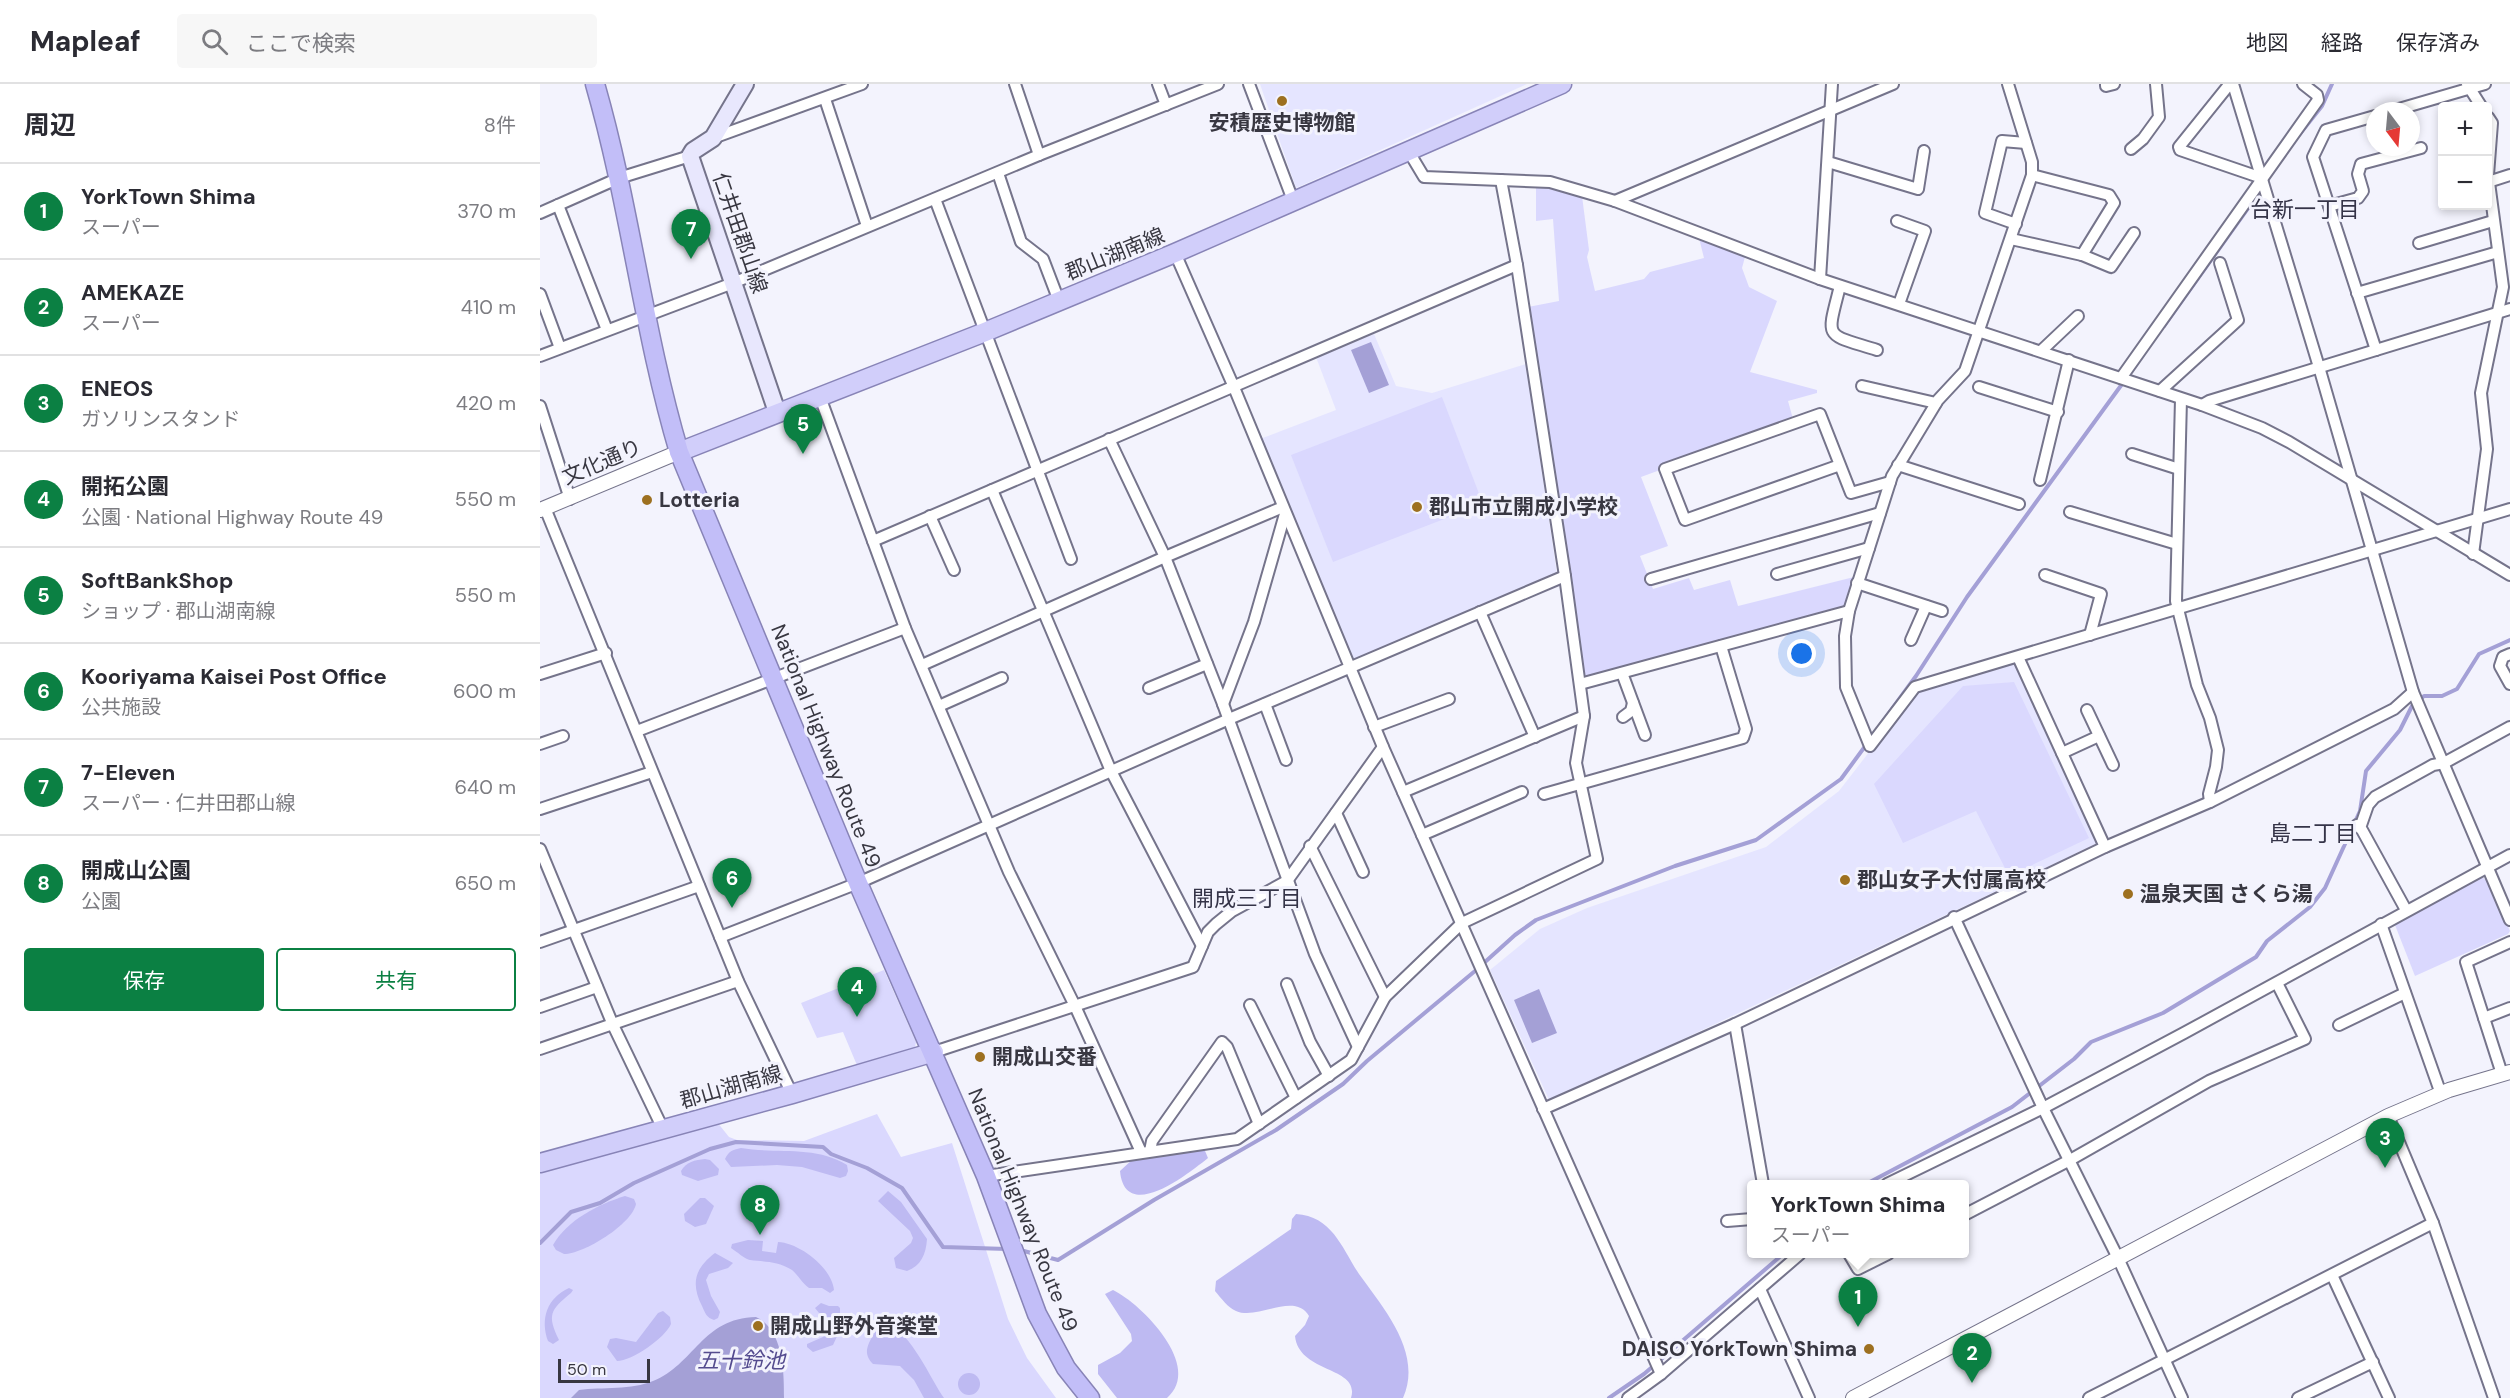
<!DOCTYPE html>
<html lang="ja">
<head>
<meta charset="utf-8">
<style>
  :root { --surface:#fff; --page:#f7f7f7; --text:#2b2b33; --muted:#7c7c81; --line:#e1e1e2; --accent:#0b8043 }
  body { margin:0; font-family:"DM Sans","Noto Sans JP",sans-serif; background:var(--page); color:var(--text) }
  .controls { position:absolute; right:18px; top:18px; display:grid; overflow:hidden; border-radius:6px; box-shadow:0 3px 9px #0003 }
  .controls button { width:54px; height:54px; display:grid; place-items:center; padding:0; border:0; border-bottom:2px solid var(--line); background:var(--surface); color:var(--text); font:30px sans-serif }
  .compass { position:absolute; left:1826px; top:18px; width:54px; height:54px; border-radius:50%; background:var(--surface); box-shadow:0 3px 9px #0003; rotate:164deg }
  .scale { position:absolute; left:18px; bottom:15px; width:92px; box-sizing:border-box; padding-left:6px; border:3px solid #383741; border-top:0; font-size:16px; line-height:21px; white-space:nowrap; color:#383741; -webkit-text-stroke:4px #f3f3fd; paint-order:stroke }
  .you { position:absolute; left:1262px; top:570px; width:21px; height:21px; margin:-15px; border:4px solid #fff; border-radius:50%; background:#1a73e8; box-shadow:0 0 0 9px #1a73e833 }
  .badge { display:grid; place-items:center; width:39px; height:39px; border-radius:50%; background:var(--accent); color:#fff; font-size:20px; font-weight:700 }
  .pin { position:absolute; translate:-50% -50px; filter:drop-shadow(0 2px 3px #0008) }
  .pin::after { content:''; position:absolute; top:32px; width:21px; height:18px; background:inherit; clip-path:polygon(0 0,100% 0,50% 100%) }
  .popup { position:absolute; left:1207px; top:1096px; width:222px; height:78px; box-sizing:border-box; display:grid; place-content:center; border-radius:6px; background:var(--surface); filter:drop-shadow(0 2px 4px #0005); font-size:20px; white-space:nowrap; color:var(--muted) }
  .popup b { font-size:22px; color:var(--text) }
  .popup::after { content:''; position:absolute; left:50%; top:100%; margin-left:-12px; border:12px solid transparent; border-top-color:var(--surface) }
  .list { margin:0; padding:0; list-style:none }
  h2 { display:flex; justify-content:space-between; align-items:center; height:78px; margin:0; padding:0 24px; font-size:26px }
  h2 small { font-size:20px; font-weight:400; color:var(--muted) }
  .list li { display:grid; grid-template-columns:39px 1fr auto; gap:18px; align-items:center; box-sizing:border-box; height:96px; padding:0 24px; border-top:2px solid var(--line) }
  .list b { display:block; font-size:22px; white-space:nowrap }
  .list p { margin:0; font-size:20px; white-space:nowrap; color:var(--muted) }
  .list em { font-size:20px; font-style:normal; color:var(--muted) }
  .actions { display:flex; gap:12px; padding:18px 24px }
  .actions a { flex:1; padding:14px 0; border:2px solid var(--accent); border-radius:6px; text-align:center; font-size:21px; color:var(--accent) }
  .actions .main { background:var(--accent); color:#fff }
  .icon { flex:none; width:33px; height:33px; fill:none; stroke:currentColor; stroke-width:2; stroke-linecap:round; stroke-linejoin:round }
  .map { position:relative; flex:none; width:1970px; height:1314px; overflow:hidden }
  header { display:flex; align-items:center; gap:36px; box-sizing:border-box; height:84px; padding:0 30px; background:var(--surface); border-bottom:2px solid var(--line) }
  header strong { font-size:28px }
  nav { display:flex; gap:33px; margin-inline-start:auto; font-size:21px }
  .search { width:420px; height:54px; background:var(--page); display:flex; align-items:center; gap:15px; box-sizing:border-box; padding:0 21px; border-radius:6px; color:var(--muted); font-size:22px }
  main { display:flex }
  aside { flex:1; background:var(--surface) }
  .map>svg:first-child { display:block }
  .built { fill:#e5e5ff }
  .green { fill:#dad8fe }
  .forest { fill:#bebaf2 }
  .water { fill:#a4a0d6 }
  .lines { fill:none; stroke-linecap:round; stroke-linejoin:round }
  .stream { stroke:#a4a0d6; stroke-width:4 }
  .minor-casing { stroke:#75748b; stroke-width:14 }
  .tertiary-casing { stroke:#75748b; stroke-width:16 }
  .secondary-casing { stroke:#75748b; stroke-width:20 }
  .primary-casing { stroke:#8884b7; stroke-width:21 }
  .trunk-casing { stroke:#8884b7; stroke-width:21 }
  .minor { stroke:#fff; stroke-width:10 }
  .tertiary { stroke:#fff; stroke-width:14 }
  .secondary { stroke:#e8e7fd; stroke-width:16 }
  .primary { stroke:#d1cefa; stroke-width:18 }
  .trunk { stroke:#c2bef8; stroke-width:18 }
  .poi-dot { fill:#9d7020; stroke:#f3f3fd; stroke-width:2 }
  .labels { text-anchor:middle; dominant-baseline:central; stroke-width:6; stroke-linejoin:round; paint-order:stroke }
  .poi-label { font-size:21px; font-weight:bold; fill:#383741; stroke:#f3f3fd; text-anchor:start }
  .street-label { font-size:21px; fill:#383741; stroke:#f3f3fd }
  .neighbourhood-label { font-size:22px; fill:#353448; stroke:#f3f3fd }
  .water-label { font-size:22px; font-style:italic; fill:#544b8f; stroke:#f3f3fd }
</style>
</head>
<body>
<header>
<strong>Mapleaf</strong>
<div class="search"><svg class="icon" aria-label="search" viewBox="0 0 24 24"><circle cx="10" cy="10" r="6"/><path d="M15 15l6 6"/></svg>ここで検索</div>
<nav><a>地図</a><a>経路</a><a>保存済み</a></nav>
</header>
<main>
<aside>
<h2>周辺<small>8件</small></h2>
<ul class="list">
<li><span class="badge">1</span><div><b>YorkTown Shima</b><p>スーパー</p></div><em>370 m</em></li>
<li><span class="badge">2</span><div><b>AMEKAZE</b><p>スーパー</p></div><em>410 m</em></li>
<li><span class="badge">3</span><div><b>ENEOS</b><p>ガソリンスタンド</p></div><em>420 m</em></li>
<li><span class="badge">4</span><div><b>開拓公園</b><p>公園 · National Highway Route 49</p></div><em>550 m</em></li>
<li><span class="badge">5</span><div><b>SoftBankShop</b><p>ショップ · 郡山湖南線</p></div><em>550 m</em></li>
<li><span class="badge">6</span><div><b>Kooriyama Kaisei Post Office</b><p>公共施設</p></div><em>600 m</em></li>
<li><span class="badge">7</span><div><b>7-Eleven</b><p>スーパー · 仁井田郡山線</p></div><em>640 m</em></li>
<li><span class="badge">8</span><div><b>開成山公園</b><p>公園</p></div><em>650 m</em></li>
</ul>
<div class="actions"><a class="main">保存</a><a>共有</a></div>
</aside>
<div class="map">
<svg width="1970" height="1314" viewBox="0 0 1970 1314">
  <rect width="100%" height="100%" fill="#f3f3fd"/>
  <!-- built -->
  <g class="built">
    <path d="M720,0H987L756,104Z"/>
    <path d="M834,250L856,302L892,309L986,280L1017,490L811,577L720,355L796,326L776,273Z"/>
    <path d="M1476,579L1558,759L1010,1018L950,886L1000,845L1047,824L1226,763L1299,707L1377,606Z"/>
  </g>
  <!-- green -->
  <g class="green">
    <path d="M996,102L1042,112L1049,166L1047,173L1055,207L1104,195L1110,188L1164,174L1159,154L1205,173L1202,184L1209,203L1237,217L1210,288L1277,306V309L1248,317L1253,335L1119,382L1120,386L1101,393L1128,462L1100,472L1113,505L1149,494L1154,506L1190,496L1198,522L1314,493L1304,525L1046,595L1042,591L1028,474L988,223L1019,217L1013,135L996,137Z"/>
    <path d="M902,313L943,420L793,478L751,371Z"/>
    <path d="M1474,598L1549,754L1469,792L1436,727L1363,759L1334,700L1423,602Z"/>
    <path d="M1941,793L1947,796L1970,847L1968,850L1875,892L1855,841Z"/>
    <path d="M344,886L376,958L374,968L319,986L303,948L277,954L261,919Z"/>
    <path d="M337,1030L361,1073L412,1059L468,1235L487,1274L516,1314H0V1086L177,1038L189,1053L197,1056L264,1057Z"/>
  </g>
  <!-- forest -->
  <g class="forest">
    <path d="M201,1064C235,1070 276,1061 307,1081L308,1087L306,1092L300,1094L262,1083L237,1081L191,1083L185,1075C189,1067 192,1066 201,1064Z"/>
    <path d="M656,1067H665L668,1074C648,1090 585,1140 580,1087L593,1075Z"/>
    <path d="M165,1075L170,1076L179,1085L178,1091L158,1097L142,1091L141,1087C146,1078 155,1076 165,1075Z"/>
    <path d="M348,1107L361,1118L387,1155C386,1170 381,1182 367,1187L356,1184L354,1174L371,1159L373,1154L370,1147L338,1117Z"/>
    <path d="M85,1112L94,1115L96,1120C92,1140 44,1170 24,1170L16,1166L13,1161C27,1136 59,1120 85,1112Z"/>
    <path d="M160,1114H165L174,1122L166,1140L155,1143L145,1137L144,1130Z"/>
    <path d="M756,1130C792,1132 802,1164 819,1190C844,1225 883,1269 863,1314H811C821,1282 759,1290 755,1252L765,1241L769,1232C754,1207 718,1237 696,1227C688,1224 681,1214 675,1207L676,1197L751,1145L752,1135Z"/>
    <path d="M208,1156L223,1157L222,1167L236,1169L238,1158C260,1159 292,1184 294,1206L290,1209L282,1204H269C262,1199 258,1191 252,1186C237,1177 226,1178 210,1176C206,1176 196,1167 191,1164L192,1160Z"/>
    <path d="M175,1169L193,1179L188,1184L169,1190L166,1196L171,1212L180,1228L178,1234L174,1236C167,1234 165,1229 162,1222C151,1200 154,1185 175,1169Z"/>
    <path d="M29,1204L33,1206L31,1209C10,1226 7,1231 19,1256L13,1260L8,1257C0,1235 7,1214 29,1204Z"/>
    <path d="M573,1206C602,1220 664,1283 627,1314H577L558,1290V1281L580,1269L592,1257L591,1250L565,1210Z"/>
    <path d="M281,1219L289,1222H298L300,1224V1246L293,1261L273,1268L267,1263V1260L283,1253L288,1245V1240L275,1224Z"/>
    <path d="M123,1227L130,1233L131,1240C125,1254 92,1277 77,1277L67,1263L70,1255L76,1254L96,1258L118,1229Z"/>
    <path d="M348,1242C370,1246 391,1296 404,1314H384L374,1296L360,1282L333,1280C322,1269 328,1260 335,1248Z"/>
    <circle cx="429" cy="1300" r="11"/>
  </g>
  <!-- water -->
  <g class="water">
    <path d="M831,258L849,301L829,309L811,266Z"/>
    <path d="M999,905L1017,949L992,959L974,916Z"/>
    <path d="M216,1233C244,1246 244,1289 244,1314H31L39,1306C62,1303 92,1306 113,1297C154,1281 162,1234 216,1233Z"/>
  </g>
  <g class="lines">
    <!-- stream -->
    <g class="stream">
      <path d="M1759,51L1782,22L1792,0"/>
      <path d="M1624,242L1721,106"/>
      <path d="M1341,640L1376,592L1427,513L1585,296"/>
      <path d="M1326,1100L1472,1023L1534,975L1551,958L1623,929L1716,873L1727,857L1770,823L1785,804L1820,727L1826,687L1860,646L1872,622L1884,612H1902L1917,605L1939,570L1970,556"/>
      <path d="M0,1159L31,1128L60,1119L94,1099L170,1065L196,1058L283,1063L291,1070L327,1084L362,1104L403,1163L467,1165"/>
      <path d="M480,1166L518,1176L614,1116L736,1046L803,1000L827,977L935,887L975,851L996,836L1135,782L1216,756L1301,695L1326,661"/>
      <path d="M1069,1314L1104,1290L1243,1170"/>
    </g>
    <defs>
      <g id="minor">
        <path d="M475,0L499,71"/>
        <path d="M618,0L626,21"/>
        <path d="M709,0L754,119"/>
        <path d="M1468,0L1492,78V91L1425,287L1398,316L1352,392L1309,527L1305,552L1306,603L1330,662L1375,603L1970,425"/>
        <path d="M1566,0V2L1574,0"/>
        <path d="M1692,0L1688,2L1639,63L1640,66L1722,94"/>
        <path d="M1693,0L1779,283L1873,608L1970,836"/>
        <path d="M1927,0L1941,22"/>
        <path d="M285,15L327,142"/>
        <path d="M1852,27L1945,0"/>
        <path d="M1835,32L1786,46L1773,73L1836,266"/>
        <path d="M173,54L322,0"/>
        <path d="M1591,65L1603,55L1619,33L1616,0"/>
        <path d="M869,68L884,93L1010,98L1075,117L1280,195L1662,321L1722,344L1749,358L1970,491"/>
        <path d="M1288,78L1378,105L1384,67"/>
        <path d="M458,89L481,158L503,175L519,217"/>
        <path d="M1492,91L1569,111L1574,119L1542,171"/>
        <path d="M1948,98L1970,91"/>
        <path d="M395,115L531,475"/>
        <path d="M1075,117L1353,0"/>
        <path d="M18,121L67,246"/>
        <path d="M1789,122L1818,114L1823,107L1818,90L1821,80L1881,64"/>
        <path d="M0,129L79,94L150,72"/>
        <path d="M1357,137L1385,147L1359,220"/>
        <path d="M1476,140L1445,129L1462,57L1486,59"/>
        <path d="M1471,155L1542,171L1571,183L1594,149"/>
        <path d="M1879,159L1953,137"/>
        <path d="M635,169L693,301L843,663L1121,1290"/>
        <path d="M1280,195L1292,0"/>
        <path d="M1300,202C1286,257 1284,249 1337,266"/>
        <path d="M1817,209L1958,168"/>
        <path d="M0,210L20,264"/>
        <path d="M1501,267L1538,232"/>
        <path d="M0,272L193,199L499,71L678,0"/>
        <path d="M1581,294L1778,16L1777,11L1763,0"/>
        <path d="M1322,302L1396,319"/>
        <path d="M1439,303L1518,328"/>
        <path d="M1620,307L1698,236L1680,179"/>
        <path d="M280,313L365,544L469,788L535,922L601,1068"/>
        <path d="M1641,315L1636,517L1657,601L1670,634L1678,666L1676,683L1669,710L1670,718"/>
        <path d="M1662,321L1669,317L1970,225"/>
        <path d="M0,322L30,415"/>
        <path d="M569,355L625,473L683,620L775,870L818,963"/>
        <path d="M1592,370L1639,385"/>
        <path d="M1300,381L1145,436L1125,385L1280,330L1311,409L1350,398"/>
        <path d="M1358,381L1479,420"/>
        <path d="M1500,396L1529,276"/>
        <path d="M452,406L571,687L662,862"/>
        <path d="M5,424L198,897L252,1010"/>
        <path d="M1530,428L1637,460"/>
        <path d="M390,432L414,486"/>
        <path d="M333,457L977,181"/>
        <path d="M1933,470L1947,365L1941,309L1963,203L1948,91L1952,39L1948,33"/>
        <path d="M1237,490L1329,464"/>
        <path d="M1505,491L1561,510L1550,551"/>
        <path d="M1111,495L1340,429"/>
        <path d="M1317,499L1402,527"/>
        <path d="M940,528L995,653"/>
        <path d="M1371,556L1386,522"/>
        <path d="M1970,570L1963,573L1960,582L1970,600"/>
        <path d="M1478,573L1565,763"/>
        <path d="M382,581L625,473L743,423"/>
        <path d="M1082,589L1105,651"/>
        <path d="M0,590L66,569"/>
        <path d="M1040,600L1309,527"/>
        <path d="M609,604L667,580"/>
        <path d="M683,620L714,538L745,430"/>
        <path d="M725,620L746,676"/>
        <path d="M399,622L462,594"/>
        <path d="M1547,626L1573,681"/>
        <path d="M1083,633L1091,627L1093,619"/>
        <path d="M834,643L909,615"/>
        <path d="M97,647L365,544"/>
        <path d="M0,660L23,652"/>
        <path d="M1522,669L1559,652"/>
        <path d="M863,708L1044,632"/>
        <path d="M1004,710L1203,654L1206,645L1181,562"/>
        <path d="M0,725L112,688"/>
        <path d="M796,729L823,788"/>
        <path d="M1817,741L1822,746L1866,826"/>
        <path d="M1820,744L1828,721L1835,713L1893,681L1904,679L1970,643"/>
        <path d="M882,751L982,708"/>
        <path d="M770,762L845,913"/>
        <path d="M0,765L73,941L123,1045"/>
        <path d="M1414,833L1503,1024L1578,1174L1642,1314"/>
        <path d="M1841,840L1901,1010"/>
        <path d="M180,853L318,799L689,635L1025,492"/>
        <path d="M0,858L159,802"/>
        <path d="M747,900L770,958L789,992"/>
        <path d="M710,921L756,1014"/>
        <path d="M0,923L57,903"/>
        <path d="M1944,934L1970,924"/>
        <path d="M1195,940L1223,1100"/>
        <path d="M1799,941L1865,909"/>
        <path d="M0,965L198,897"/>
        <path d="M394,968L653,883L668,848L676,840L692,827L747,797L843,663"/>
        <path d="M1962,990L1926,878L1970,858"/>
        <path d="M1003,1025L1195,940L1565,763L1670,718L1854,625L1873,608"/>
        <path d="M1848,1032L1893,1139L1954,1314"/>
        <path d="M610,1067L612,1057L682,958L687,963L719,1040"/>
        <path d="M446,1092L697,1055L811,976L845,913L922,839L1057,775L1036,679L1044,632L1025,492L977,181L961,96"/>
        <path d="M1347,1100L1503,1024L1644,949L1970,771"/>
        <path d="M1424,1131L1530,1076L1669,997L1765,955L1737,899"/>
        <path d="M1187,1137L1212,1135"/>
        <path d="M1309,1170L1318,1185L1348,1170"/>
        <path d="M1792,1191L1849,1314"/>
        <path d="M1220,1205L1269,1314"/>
        <path d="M1088,1314L1121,1290L1260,1170"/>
        <path d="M1549,1314L1893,1139"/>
        <path d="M1758,1314L1833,1278"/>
      </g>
      <g id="tertiary">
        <path d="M0,426L139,368"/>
        <path d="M1313,1314L1848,1032L1909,1006L1970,988"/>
      </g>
      <path id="secondary" d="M205,0L173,54L153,67L150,72L237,328"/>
      <g id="primary">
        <path d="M139,368L445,248L635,169L1022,0"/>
        <path d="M0,1079L252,1010L394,968"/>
      </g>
      <path id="trunk" d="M55,0C90,121 103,247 139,368L318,799L446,1092L497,1230L526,1284L550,1314"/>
    </defs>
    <!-- minor casing -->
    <use href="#minor" class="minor-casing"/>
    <!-- tertiary casing -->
    <use href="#tertiary" class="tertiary-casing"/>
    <!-- secondary casing -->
    <use href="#secondary" class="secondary-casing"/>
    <!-- primary casing -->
    <use href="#primary" class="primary-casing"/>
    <!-- trunk casing -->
    <use href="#trunk" class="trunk-casing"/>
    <!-- minor -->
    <use href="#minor" class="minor"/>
    <!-- tertiary -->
    <use href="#tertiary" class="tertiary"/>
    <!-- secondary -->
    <use href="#secondary" class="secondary"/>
    <!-- primary -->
    <use href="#primary" class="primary"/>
    <!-- trunk -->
    <use href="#trunk" class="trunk"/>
  </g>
  <!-- markers -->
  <g class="poi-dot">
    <circle cx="742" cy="17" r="6"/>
    <circle cx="107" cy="416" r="6"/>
    <circle cx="877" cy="423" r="6"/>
    <circle cx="1305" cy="796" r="6"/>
    <circle cx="1588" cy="810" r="6"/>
    <circle cx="440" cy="973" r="6"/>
    <circle cx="218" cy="1242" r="6"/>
    <circle cx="1329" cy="1265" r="6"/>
  </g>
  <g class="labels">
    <!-- poi labels -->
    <g class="poi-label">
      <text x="742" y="39" text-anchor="middle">安積歴史博物館</text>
      <text x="119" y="416">Lotteria</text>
      <text x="889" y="423">郡山市立開成小学校</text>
      <text x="1317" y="796">郡山女子大付属高校</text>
      <text x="1600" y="810">温泉天国 さくら湯</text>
      <text x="452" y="973">開成山交番</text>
      <text x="230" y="1242">開成山野外音楽堂</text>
      <text x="1317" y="1265" text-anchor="end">DAISO YorkTown Shima</text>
    </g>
    <!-- street labels -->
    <g class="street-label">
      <text transform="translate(200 149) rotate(71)">仁井田郡山線</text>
      <text transform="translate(575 170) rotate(-22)">郡山湖南線</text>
      <text transform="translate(62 378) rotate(-23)">文化通り</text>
      <text transform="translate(286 662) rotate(68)">National Highway Route 49</text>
      <text transform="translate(191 1003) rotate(-16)">郡山湖南線</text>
      <text transform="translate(483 1126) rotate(68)">National Highway Route 49</text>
    </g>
    <!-- neighbourhood labels -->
    <g class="neighbourhood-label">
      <text x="1765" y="125">台新一丁目</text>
      <text x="1773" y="749">島二丁目</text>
      <text x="707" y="814">開成三丁目</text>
    </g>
    <!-- water labels -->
    <g class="water-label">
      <text x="201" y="1276">五十鈴池</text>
    </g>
  </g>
</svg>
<div class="controls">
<button>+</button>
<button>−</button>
</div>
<svg class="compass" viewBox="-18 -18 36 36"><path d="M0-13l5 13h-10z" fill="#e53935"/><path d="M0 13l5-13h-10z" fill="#7c7c81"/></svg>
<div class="scale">50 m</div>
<div class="you"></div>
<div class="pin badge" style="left:1318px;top:1243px">1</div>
<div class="popup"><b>YorkTown Shima</b>スーパー</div>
<div class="pin badge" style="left:1432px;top:1299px">2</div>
<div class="pin badge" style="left:1845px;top:1084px">3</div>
<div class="pin badge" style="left:317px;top:933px">4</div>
<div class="pin badge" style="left:263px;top:370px">5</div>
<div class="pin badge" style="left:192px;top:824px">6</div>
<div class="pin badge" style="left:151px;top:175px">7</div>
<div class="pin badge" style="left:220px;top:1151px">8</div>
</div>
</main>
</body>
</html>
